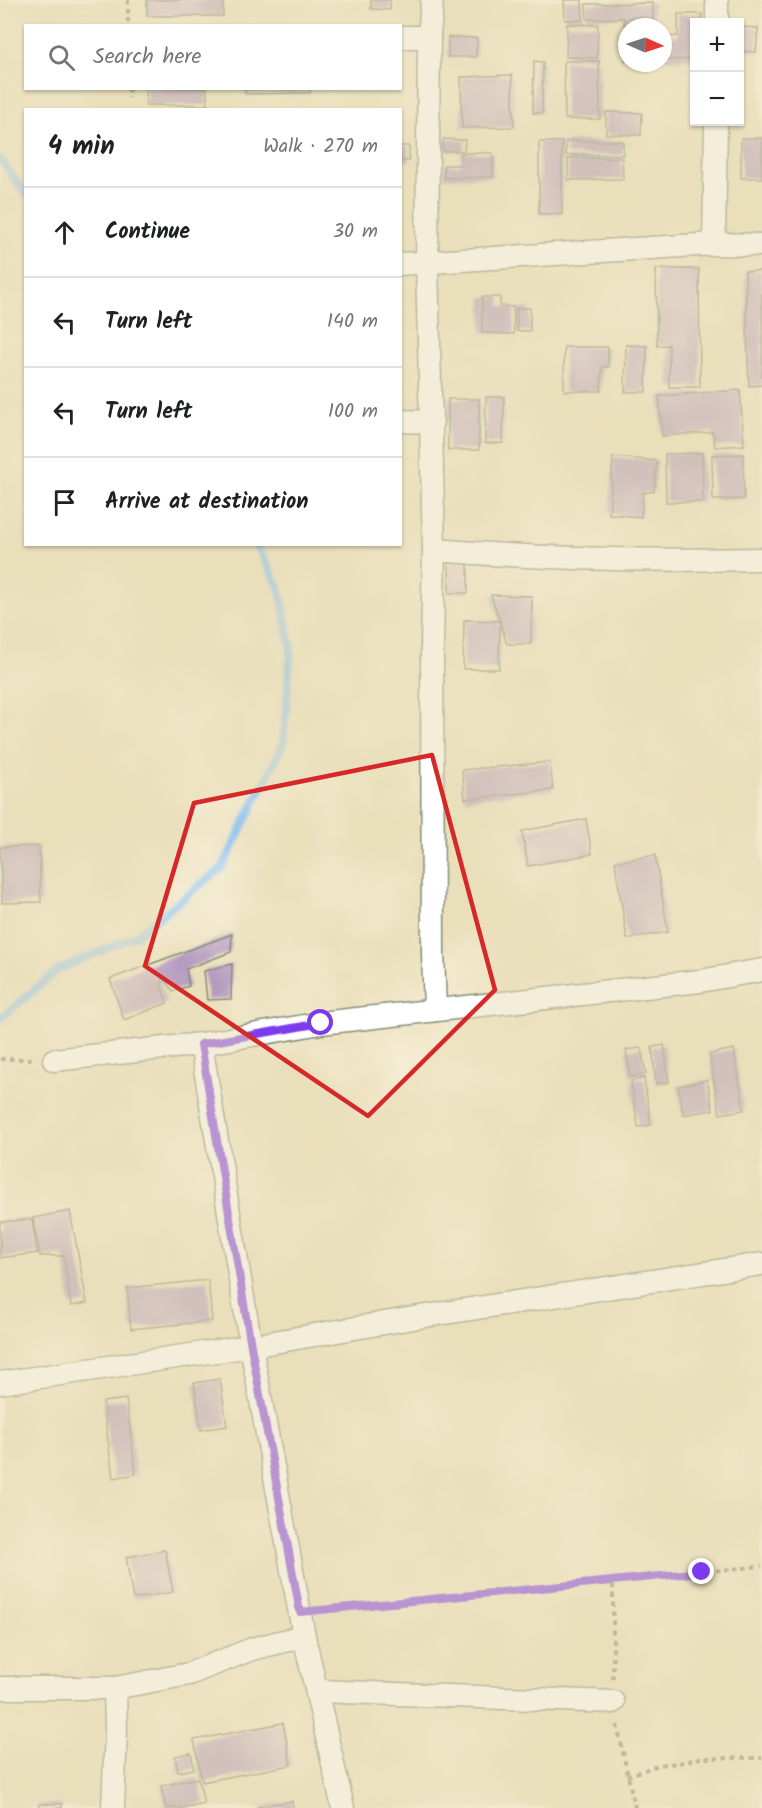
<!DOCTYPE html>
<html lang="en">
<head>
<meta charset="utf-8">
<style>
  :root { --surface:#fff; --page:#f6f6f6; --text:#202124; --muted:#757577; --line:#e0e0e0 }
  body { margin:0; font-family:Kalam,sans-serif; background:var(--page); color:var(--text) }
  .controls { position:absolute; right:18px; top:18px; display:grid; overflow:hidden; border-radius:0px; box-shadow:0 2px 4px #0004 }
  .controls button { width:54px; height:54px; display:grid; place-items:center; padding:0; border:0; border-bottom:2px solid var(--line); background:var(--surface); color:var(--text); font:30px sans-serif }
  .compass { position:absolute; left:618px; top:18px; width:54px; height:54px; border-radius:50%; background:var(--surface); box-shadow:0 2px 4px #0004; rotate:93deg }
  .stop { position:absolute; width:18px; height:18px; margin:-14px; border:4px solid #7c3aed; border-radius:50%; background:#fff }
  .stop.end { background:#7c3aed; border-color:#fff; box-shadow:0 2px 6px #0008 }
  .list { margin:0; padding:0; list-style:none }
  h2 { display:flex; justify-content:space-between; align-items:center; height:78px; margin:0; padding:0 24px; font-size:26px }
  h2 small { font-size:20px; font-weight:400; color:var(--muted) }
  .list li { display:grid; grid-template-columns:39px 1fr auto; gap:18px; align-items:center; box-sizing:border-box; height:90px; padding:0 24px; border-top:2px solid var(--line) }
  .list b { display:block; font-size:22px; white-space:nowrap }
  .list em { font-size:20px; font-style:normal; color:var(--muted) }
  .icon { flex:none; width:33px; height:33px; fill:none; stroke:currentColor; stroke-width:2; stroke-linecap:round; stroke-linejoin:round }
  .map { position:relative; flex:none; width:762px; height:1808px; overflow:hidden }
  .search { position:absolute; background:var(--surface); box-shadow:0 2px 4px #0004; left:24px; top:24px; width:378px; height:66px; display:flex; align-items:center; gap:15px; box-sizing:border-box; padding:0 21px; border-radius:0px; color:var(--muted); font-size:22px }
  .panel { position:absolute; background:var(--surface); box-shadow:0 2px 4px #0004; left:24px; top:108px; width:378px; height:438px; border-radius:0px }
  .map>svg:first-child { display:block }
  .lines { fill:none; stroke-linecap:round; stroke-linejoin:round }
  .stream { stroke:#7cbbf0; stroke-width:8 }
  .building { fill:#b59bc0 }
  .minor-casing { stroke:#848e77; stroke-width:25 }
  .path { stroke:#848e77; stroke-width:4; stroke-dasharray:4.5 4.5; stroke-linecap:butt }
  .minor { stroke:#fff; stroke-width:22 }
  .route { stroke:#7c3aed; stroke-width:8 }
  .marked { fill:none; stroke:#d62828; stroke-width:4.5; stroke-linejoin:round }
</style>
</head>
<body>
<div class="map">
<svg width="762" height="1808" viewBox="0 0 762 1808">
  <rect width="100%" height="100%" fill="#fcf5e5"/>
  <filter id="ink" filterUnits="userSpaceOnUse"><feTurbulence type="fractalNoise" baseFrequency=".0167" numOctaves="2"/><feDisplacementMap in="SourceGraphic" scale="12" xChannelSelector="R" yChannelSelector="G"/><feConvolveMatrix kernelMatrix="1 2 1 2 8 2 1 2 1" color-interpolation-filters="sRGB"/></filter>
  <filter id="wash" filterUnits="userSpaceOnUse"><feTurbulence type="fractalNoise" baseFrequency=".008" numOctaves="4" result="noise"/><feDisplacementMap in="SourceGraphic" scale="24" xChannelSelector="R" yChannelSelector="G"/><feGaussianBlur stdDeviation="1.35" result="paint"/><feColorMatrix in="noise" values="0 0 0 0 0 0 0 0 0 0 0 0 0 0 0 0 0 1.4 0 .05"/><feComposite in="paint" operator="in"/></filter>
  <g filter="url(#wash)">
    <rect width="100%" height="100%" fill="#e9dfba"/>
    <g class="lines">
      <!-- stream -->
      <g class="stream">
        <path d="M0,159L26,194"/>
        <path d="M0,1019L58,970L135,936L222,868L283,745L291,647L279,586L255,544"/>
      </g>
    </g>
    <g id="blocks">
      <!-- building -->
      <g class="building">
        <rect x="147" y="0" width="76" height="16"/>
        <path d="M371,0H390V10L371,9Z"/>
        <path d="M564,0H582L583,20H565Z"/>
        <path d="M653,3V27H627V60L625,61L624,18L587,19L586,4Z"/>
        <path d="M678,14H702V22H694V59L663,60V37L678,36Z"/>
        <path d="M567,24L598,25L597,58L566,57Z"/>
        <path d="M740,27L758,28L756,52L740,51Z"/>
        <path d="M448,37L477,38L476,57H448Z"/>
        <path d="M534,61L543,62L542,113H533Z"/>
        <path d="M564,61H599L600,119H565Z"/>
        <path d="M512,75L514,127L462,128L461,77Z"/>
        <rect x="146" y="88" width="61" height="17"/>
        <path d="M245,88H310V93L245,94Z"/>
        <path d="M606,112L642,113L641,135L606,134Z"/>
        <rect x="741" y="138" width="21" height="40"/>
        <path d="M443,139L465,140L464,151H443Z"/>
        <rect x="566" y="141" width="57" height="14"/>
        <rect x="539" y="142" width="23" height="72"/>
        <rect x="400" y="146" width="9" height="15"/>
        <path d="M461,153H493V177L444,178V165H461Z"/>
        <path d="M568,158H622L623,179L568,180Z"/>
        <path d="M656,269H699L700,387H669V345L657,346Z"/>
        <path d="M745,271H762V385L749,386Z"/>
        <path d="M482,297H500V306L514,307V334L482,333Z"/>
        <rect x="517" y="308" width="13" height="23"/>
        <path d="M626,345L647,346L646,392H625Z"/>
        <path d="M564,347H608V367H602L601,391H564Z"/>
        <path d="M740,390L744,445L715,447L713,432L662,436L659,396Z"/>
        <path d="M486,397H504L503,443H485Z"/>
        <rect x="448" y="399" width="31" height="51"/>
        <path d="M702,453L703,502H666L665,454Z"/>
        <path d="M743,454L744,499L713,500L712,455Z"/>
        <path d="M613,457L657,461L654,491L643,493L641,517L609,514Z"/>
        <rect x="449" y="563" width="19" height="30"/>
        <path d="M491,595L532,596L531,644H507Z"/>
        <path d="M464,620L500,621L499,669H463Z"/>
        <path d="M550,762L553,790L465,799L462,770Z"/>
        <path d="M586,819L592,854L528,866L522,831Z"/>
        <path d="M39,846L41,902L2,903L0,847Z"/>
        <path d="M655,855L668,932L627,939L615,862Z"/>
        <path d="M232,934L231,952L186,969L189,986L173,991L163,977L161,985L167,1003L124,1020L110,979Z"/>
        <path d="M232,964L231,999L207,1000L204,971Z"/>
        <path d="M664,1045L669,1082L656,1084L652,1047Z"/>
        <path d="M641,1048L646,1074L630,1077L626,1050Z"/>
        <path d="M734,1049L744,1110L720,1114L709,1054Z"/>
        <path d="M644,1078L651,1125L638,1127L631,1081Z"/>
        <path d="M707,1080L713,1110L683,1115L678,1086Z"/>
        <path d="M70,1211L87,1303L71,1306L64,1256H40L33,1218Z"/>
        <path d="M32,1219L37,1253L0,1258V1222Z"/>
        <path d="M208,1280L212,1321L131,1329L127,1288Z"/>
        <path d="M220,1379L227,1426L201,1430L194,1383Z"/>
        <path d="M126,1399L136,1474L113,1478L103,1402Z"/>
        <path d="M165,1550L173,1592L133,1599L126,1557Z"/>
        <path d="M283,1723L291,1765L202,1782L194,1740Z"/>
        <path d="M191,1753L194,1769L178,1772L175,1756Z"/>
        <path d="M198,1778L204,1803L182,1808H166L161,1786Z"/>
        <path d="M292,1801L293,1808H257V1807Z"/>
        <path d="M39,1804H62V1808H38Z"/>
      </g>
    </g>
  </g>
  <g filter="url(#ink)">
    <use href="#blocks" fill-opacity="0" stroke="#848e77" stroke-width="1.5"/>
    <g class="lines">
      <defs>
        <g id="minor">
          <path d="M432,0L429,37L427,262L434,550L432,647L433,953L435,1010"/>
          <path d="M717,22V0"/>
          <path d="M400,37H429"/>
          <path d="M714,244L716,122"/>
          <path d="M400,264L714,244L762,245"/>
          <path d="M400,421L432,422"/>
          <path d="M434,550C543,559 652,561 762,559"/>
          <path d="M201,1044L251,1346L304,1636L343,1808"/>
          <path d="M54,1060L201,1044L321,1023L700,981L762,970"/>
          <path d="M0,1383L251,1346L419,1317L762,1264"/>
          <path d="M0,1688H115L189,1674L252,1649L304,1636"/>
          <path d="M317,1691L613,1702"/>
          <path d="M113,1808L116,1730L115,1688"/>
        </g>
      </defs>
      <!-- minor casing -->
      <use href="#minor" class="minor-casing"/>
      <!-- path -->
      <g class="path">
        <path d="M128,0V26"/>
        <path d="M129,88V98"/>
        <path d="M0,1059H32"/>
        <path d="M322,1610L762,1566"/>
        <path d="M613,1679V1581"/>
        <path d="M617,1725L635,1808"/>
        <path d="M627,1776L659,1765L685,1762L699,1758H762"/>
      </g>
      <!-- minor -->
      <use href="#minor" class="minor"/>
    </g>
  </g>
  <g class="lines" filter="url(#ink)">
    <!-- route -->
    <path class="route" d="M321,1023L201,1044L251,1346L300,1612L702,1572"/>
  </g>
  <!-- marked area -->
  <path d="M0 0H762V1808H0ZM432,755L495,990L368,1116L145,966L194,803Z" fill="#e9dfba" fill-opacity=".55" fill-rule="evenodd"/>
  <path class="marked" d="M432,755L495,990L368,1116L145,966L194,803Z"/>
</svg>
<div class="controls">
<button>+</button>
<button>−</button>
</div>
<svg class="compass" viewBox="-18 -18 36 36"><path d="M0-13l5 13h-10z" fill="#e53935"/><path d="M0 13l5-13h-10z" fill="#757577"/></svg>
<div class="stop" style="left:321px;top:1023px"></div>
<div class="stop end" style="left:702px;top:1572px"></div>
<div class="search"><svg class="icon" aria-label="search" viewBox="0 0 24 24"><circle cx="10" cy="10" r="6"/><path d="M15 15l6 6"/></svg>Search here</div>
<section class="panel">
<h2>4 min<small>Walk · 270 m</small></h2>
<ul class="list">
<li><svg class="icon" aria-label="ahead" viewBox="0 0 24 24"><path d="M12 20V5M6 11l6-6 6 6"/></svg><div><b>Continue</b></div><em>30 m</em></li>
<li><svg class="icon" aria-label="left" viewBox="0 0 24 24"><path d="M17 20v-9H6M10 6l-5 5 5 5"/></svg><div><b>Turn left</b></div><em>140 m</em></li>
<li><svg class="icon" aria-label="left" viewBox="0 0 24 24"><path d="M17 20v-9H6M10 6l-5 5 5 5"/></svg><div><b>Turn left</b></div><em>100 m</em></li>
<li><svg class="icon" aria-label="arrive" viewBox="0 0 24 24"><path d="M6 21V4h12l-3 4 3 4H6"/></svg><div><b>Arrive at destination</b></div></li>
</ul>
</section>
</div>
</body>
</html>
